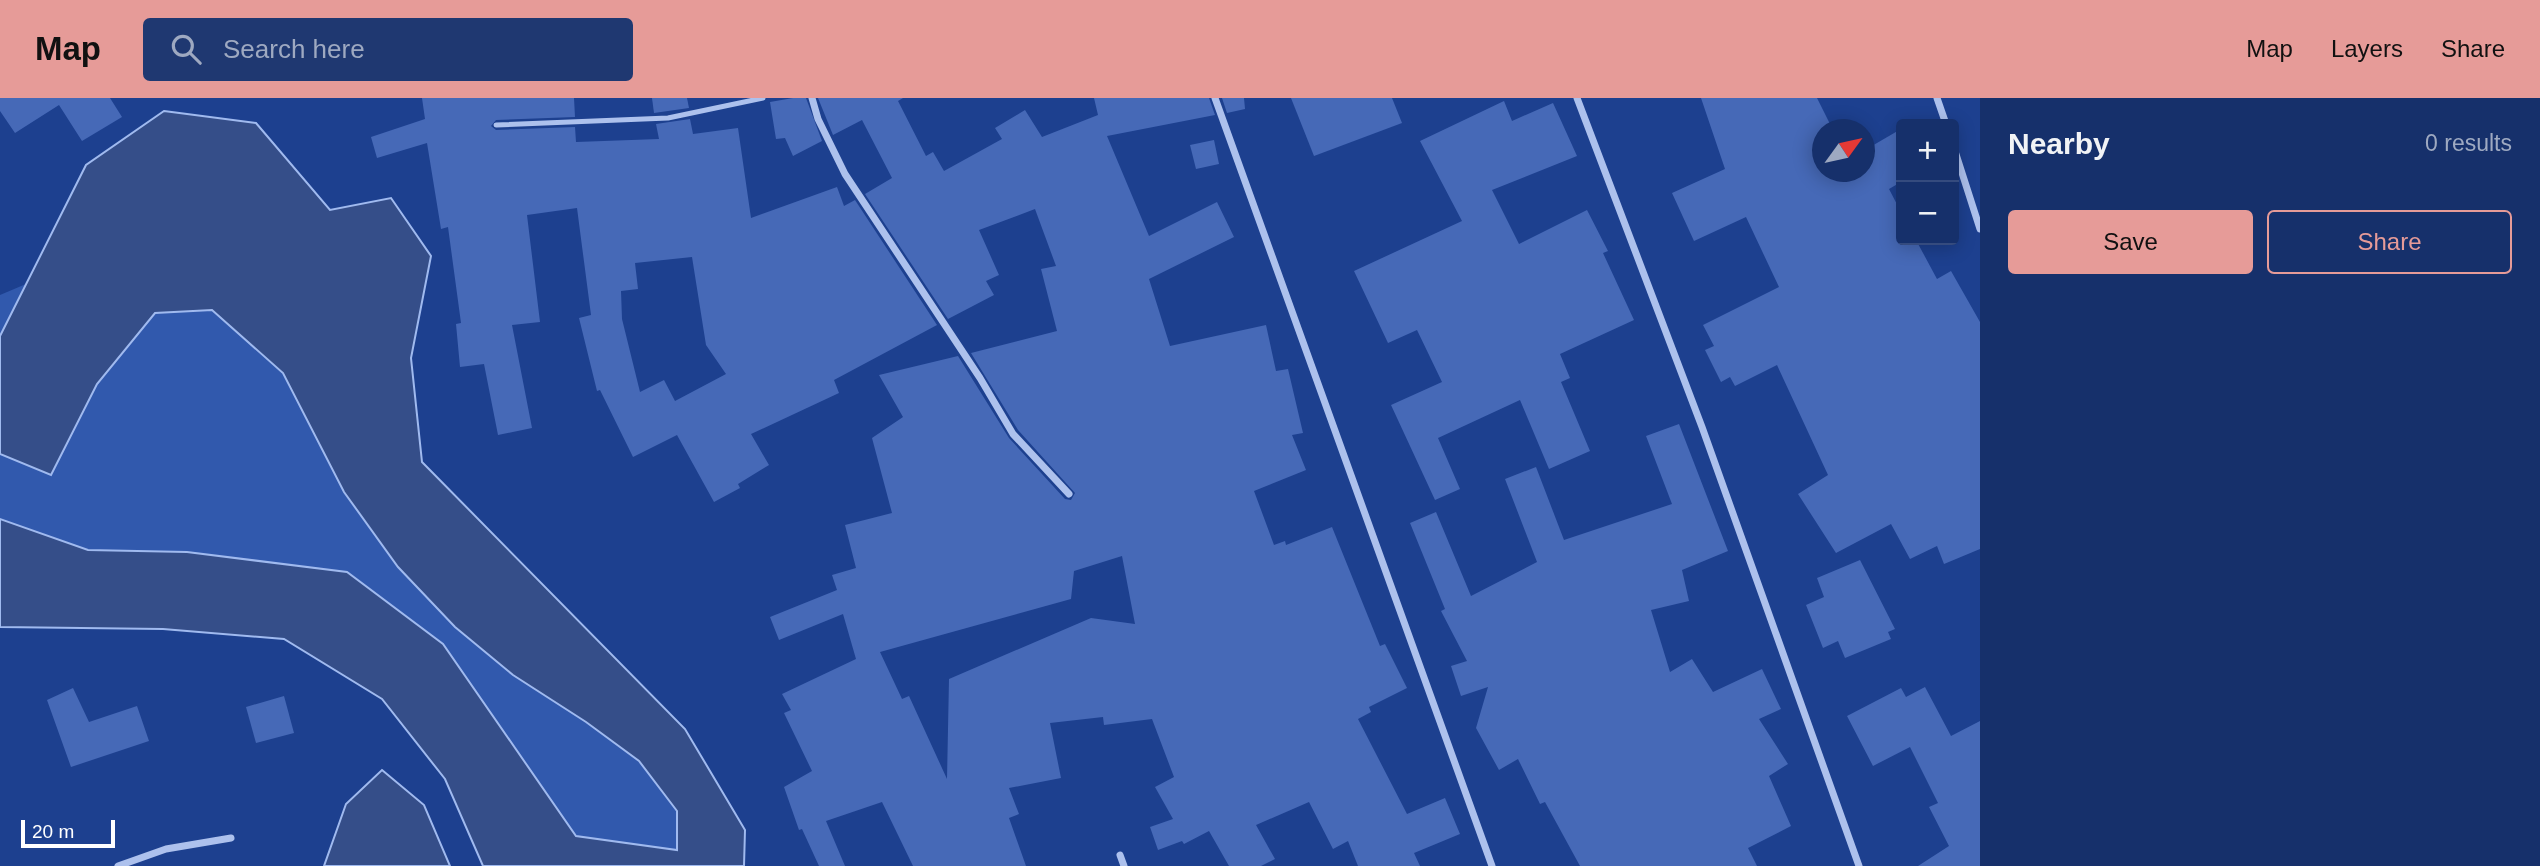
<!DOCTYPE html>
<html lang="en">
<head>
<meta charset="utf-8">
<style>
  :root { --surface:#16306b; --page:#1f3871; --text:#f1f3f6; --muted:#9ea9c1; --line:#354b7e; --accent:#e69b98 }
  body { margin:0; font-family:Arial,sans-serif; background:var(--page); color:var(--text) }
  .controls { position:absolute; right:21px; top:21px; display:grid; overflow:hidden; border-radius:7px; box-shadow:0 4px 18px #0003 }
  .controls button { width:63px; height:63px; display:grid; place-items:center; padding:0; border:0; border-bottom:2px solid var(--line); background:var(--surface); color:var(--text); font:35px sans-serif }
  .compass { position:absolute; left:1812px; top:21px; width:63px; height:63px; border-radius:50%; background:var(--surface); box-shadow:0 4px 18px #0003; rotate:57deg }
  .scale { position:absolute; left:21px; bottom:18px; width:94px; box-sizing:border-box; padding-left:7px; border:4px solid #fff; border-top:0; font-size:19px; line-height:24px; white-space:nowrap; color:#fff; -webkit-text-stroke:5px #1d408f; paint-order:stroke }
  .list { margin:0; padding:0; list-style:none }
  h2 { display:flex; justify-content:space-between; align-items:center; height:91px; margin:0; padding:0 28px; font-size:30px }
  h2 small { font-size:23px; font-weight:400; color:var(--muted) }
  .actions { display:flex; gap:14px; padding:21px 28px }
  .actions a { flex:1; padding:16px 0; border:2px solid var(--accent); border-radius:7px; text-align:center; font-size:24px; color:var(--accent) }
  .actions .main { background:var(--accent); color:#111 }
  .icon { flex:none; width:38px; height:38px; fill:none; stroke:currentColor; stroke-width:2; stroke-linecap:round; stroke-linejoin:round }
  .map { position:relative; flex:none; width:1980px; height:768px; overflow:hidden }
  header { display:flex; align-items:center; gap:42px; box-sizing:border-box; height:98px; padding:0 35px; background:var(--accent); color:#111 }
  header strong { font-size:33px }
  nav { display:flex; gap:38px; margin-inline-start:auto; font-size:24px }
  .search { width:490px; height:63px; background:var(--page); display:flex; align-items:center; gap:18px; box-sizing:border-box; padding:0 24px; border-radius:7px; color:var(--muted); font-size:26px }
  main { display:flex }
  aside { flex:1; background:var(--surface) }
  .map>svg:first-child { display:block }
  .green { fill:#3159ad }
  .water { fill:#354e89; stroke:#a0baef; stroke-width:2 }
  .building { fill:#4669b7; fill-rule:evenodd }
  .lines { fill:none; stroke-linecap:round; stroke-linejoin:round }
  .lane { stroke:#adc1ed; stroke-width:5 }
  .street { stroke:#adc1ed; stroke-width:7 }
</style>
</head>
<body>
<header>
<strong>Map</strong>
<div class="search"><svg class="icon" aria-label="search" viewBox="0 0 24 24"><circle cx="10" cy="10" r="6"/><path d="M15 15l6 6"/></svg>Search here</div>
<nav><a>Map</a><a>Layers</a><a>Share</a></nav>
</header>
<main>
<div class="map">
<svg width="1980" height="768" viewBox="0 0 1980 768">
  <rect width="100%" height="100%" fill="#1d408f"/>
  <!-- green -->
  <g class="green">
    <path d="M26,186L0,238V197Z"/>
    <path d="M212,212L283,275L344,394L398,469L455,529L513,577L586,624L639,663L677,713V752L576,738L443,546L347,474L187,454L88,452L0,421V356L51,376L97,286L155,215Z"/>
  </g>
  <!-- water -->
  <g class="water">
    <path d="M164,13L256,25L330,112L391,100L431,158L411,260L422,364L685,631L745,732L744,768H483L445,681L382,601L284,541L163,531L0,529V421L88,452L187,454L347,474L443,546L576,738L677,752V713L639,663L586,624L513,577L455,529L398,469L344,394L283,275L212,212L155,215L97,286L51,377L0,356V238L86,67Z"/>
    <path d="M382,672L424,707L450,768H324L346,706Z"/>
  </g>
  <!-- building -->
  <g class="building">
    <path d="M0,0H110L122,19L82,43L59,7L15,35L0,13Z"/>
    <path d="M422,0H574L575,19L496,22L491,28L496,32L575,29L576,44L659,41L656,26L690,21L693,36L738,30L751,120L837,89L844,108L855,102L937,227L834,282L839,295L751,336L769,367L738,386L740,390L714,404L677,337L633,359L600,292L597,293L579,220L591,217L577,110L527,117L540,224L512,227L532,330L498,337L484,266L460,269L456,226L461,225L448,129L441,131L427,45L377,60L371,39L425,21ZM692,159L706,247L726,276L675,303L664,282L640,294L622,221L621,193L638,191L635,165Z"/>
    <path d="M652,0H687L689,10L654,15Z"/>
    <path d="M793,0H806L822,43L793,58L785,40L776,41L770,4Z"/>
    <path d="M818,0H903L898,3L926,58L933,54L944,73L1002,41L995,30L1025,12L1042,39L1098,17L1094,0H1209L1215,17L1107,38L1149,138L1217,104L1234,139L1149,181L1170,248L1266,227L1276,273L1288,271L1303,335L1292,337L1306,372L1254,393L1274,447L1285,443L1286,447L1332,429L1380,548L1385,546L1407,590L1369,609L1371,614L1358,621L1407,716L1445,700L1460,736L1414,755L1420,768H1358L1348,743L1333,751L1309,704L1256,727L1275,761L1261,768H1229L1209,733L1184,746L1182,743L1158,752L1150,729L1173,721L1155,689L1174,679L1152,621L1104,627L1103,619L1050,625L1061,680L1009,690L1019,716L1009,720L1026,768H913L882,704L826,723L845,768H819L802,731L799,732L784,689L812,673L784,615L791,612L782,596L856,561L843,516L779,542L770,519L837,492L832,477L856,470L845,427L892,415L872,340L903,319L879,277L958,258L1009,340L1065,401L1071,402L1075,395L1018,332L971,255L1057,233L1041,171L1056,168L1035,111L979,132L999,177L986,183L994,197L948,221L865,96L892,80L862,22L833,37ZM1122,458L1135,526L1091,520L949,581L947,681L909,598L902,601L880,554L1071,501L1074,473Z"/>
    <path d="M1222,0H1244L1245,11L1227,15Z"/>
    <path d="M1291,0H1392L1402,25L1314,58Z"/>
    <path d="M1701,0H1817L1833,32H1823V74H1865V52L1901,31V84L1889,91L1901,114V142H1916L1937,181L1951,173L1980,224V451L1944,466L1937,448L1910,461L1891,426L1836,455L1798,396L1828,377L1777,267L1735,288L1730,279L1721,284L1705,252L1714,248L1703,227L1779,189L1746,119L1694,143L1672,95L1725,71Z"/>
    <path d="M1504,3L1512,23L1553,5L1577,58L1492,92L1519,146L1587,112L1608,153L1603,155L1634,222L1560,256L1570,280L1561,284L1590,353L1549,371L1520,302L1438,340L1460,391L1435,402L1391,307L1442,284L1417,232L1388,245L1354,173L1462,123L1420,43Z"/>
    <path d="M1214,42L1219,66L1196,71L1190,47Z"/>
    <path d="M1679,326L1728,453L1682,472L1689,503L1651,512L1670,574L1692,561L1713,594L1762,571L1781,611L1759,621L1788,666L1769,678L1791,728L1748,750L1757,768H1580L1545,704L1540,706L1518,661L1499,672L1476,630L1488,589L1461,598L1451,568L1467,563L1441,513L1445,511L1410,425L1436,414L1471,498L1537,464L1505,381L1536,369L1564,442L1672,406L1646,338Z"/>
    <path d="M1860,462L1895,531L1888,534L1891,541L1845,560L1838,543L1823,550L1806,507L1824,499L1817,480Z"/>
    <path d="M1925,589L1951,638L1980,623V768H1918L1949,748L1929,709L1938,705L1910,649L1873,668L1847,618L1901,590L1906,599Z"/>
    <path d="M73,590L89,624L137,608L149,643L71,669L47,602Z"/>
    <path d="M284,598L294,635L256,645L246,609Z"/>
  </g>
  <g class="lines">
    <!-- lane -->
    <path class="lane" d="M496,27L668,20L763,0"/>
    <!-- street -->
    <g class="street">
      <path d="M812,0L818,21L845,76L980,280L1013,336L1069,396"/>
      <path d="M1215,0L1492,768"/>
      <path d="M1577,0L1702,329L1859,768"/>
      <path d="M1937,0L1946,26"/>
      <path d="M1954,50L1980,131"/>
      <path d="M1120,757L1124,768"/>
      <path d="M118,768L166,751L231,740"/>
    </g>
  </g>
</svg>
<div class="controls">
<button>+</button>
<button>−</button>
</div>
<svg class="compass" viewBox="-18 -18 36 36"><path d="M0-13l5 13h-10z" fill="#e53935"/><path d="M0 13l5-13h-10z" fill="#9ea9c1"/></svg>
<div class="scale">20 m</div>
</div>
<aside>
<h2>Nearby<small>0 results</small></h2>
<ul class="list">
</ul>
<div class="actions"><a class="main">Save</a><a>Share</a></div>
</aside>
</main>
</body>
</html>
